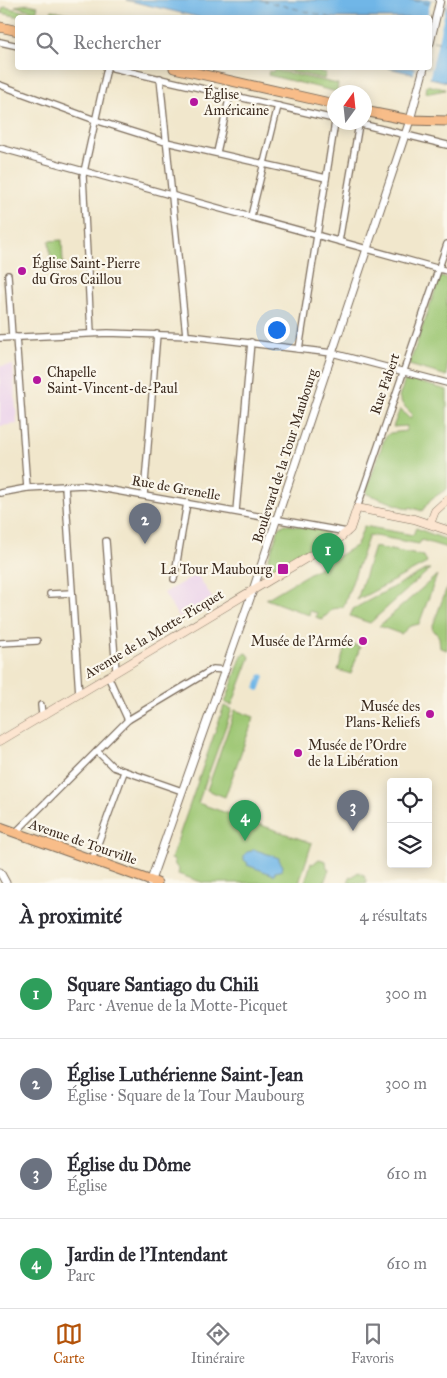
<!DOCTYPE html>
<html lang="fr">
<head>
<meta charset="utf-8">
<style>
  :root { --surface:#fff; --page:#f2f2f3; --text:#2b2b33; --muted:#7c7c81; --line:#e1e1e2; --accent:#b45309 }
  body { margin:0; font-family:"IM FELL Great Primer",serif; background:var(--page); color:var(--text) }
  .controls { position:absolute; right:15px; bottom:15px; display:grid; overflow:hidden; border-radius:5px; box-shadow:0 2px 12px #0003 }
  .controls button { width:45px; height:45px; display:grid; place-items:center; padding:0; border:0; border-bottom:1px solid var(--line); background:var(--surface); color:var(--text); font:25px sans-serif }
  .compass { position:absolute; left:327px; top:85px; width:45px; height:45px; border-radius:50%; background:var(--surface); box-shadow:0 2px 12px #0003; rotate:15deg }
  .you { position:absolute; left:276px; top:329px; width:18px; height:18px; margin:-12px; border:4px solid #fff; border-radius:50%; background:#1a73e8; box-shadow:0 0 0 8px #1a73e833 }
  .badge { display:grid; place-items:center; width:32px; height:32px; border-radius:50%; background:var(--accent); color:#fff; font-size:16px; font-weight:700 }
  .pin { position:absolute; translate:-50% -41px; filter:drop-shadow(0 1px 2px #0008) }
  .pin::after { content:''; position:absolute; top:26px; width:18px; height:15px; background:inherit; clip-path:polygon(0 0,100% 0,50% 100%) }
  .list { margin:0; padding:0; list-style:none }
  h2 { display:flex; justify-content:space-between; align-items:center; height:65px; margin:0; padding:0 20px; font-size:21px }
  h2 small { font-size:16px; font-weight:400; color:var(--muted) }
  .list li { display:grid; grid-template-columns:32px 1fr auto; gap:15px; align-items:center; box-sizing:border-box; height:90px; padding:0 20px; border-top:1px solid var(--line) }
  .list b { display:block; font-size:19px; white-space:nowrap }
  .list p { margin:0; font-size:16px; white-space:nowrap; color:var(--muted) }
  .list em { font-size:16px; font-style:normal; color:var(--muted) }
  .icon { flex:none; width:28px; height:28px; fill:none; stroke:currentColor; stroke-width:2; stroke-linecap:round; stroke-linejoin:round }
  .map { position:relative; flex:none; width:447px; height:883px; overflow:hidden }
  .search { position:absolute; background:var(--surface); box-shadow:0 2px 12px #0003; left:15px; right:15px; top:15px; height:55px; display:flex; align-items:center; gap:12px; box-sizing:border-box; padding:0 18px; border-radius:5px; color:var(--muted); font-size:19px }
  .sheet { height:425px; background:var(--surface) }
  nav { display:flex; justify-content:space-around; align-items:center; box-sizing:border-box; height:70px; border-top:1px solid var(--line); background:var(--surface); font-size:14px; color:var(--muted) }
  nav a { display:grid; justify-items:center; gap:2px }
  nav .on { color:var(--accent) }
  .map>svg:first-child { display:block }
  .built { fill:#ebd1eb }
  .green { fill:#9cc672; stroke:#6c7848 }
  .water { fill:#70b6e7; stroke:#567082 }
  .pier { fill:#f1e7cc }
  .lines { fill:none; stroke-linecap:round; stroke-linejoin:round }
  .canal { stroke:#70b6e7; stroke-width:5.5 }
  .ferry { stroke:#4e5b64; stroke-width:1; stroke-dasharray:6 5; stroke-linecap:butt }
  .minor-casing { stroke:#7b6c5b; stroke-width:8 }
  .tertiary-casing { stroke:#7b6c5b; stroke-width:9 }
  .secondary-casing { stroke:#7b6c5b; stroke-width:9 }
  .primary-casing { stroke:#7b6c5b; stroke-width:11 }
  .minor { stroke:#fff; stroke-width:5.5 }
  .tertiary { stroke:#fff; stroke-width:7 }
  .secondary { stroke:#fce5d0; stroke-width:8 }
  .primary { stroke:#f8bd89; stroke-width:9 }
  .poi-dot { fill:#b5179e; stroke:#fbf7ec; stroke-width:2 }
  .labels { text-anchor:middle; dominant-baseline:central; stroke-width:4.5; stroke-linejoin:round; paint-order:stroke }
  .poi-label { font-size:14px; fill:#3b2a1e; stroke:#fbf7ec; text-anchor:start }
  .street-label { font-size:14px; fill:#3b2a1e; stroke:#fbf7ec }
</style>
</head>
<body>
<div class="map">
<svg width="447" height="883" viewBox="0 0 447 883">
  <rect width="100%" height="100%" fill="#fbf7ec"/>
  <filter id="ink" filterUnits="userSpaceOnUse"><feTurbulence type="fractalNoise" baseFrequency=".02" numOctaves="2"/><feDisplacementMap in="SourceGraphic" scale="10" xChannelSelector="R" yChannelSelector="G"/><feConvolveMatrix kernelMatrix="1 2 1 2 8 2 1 2 1" color-interpolation-filters="sRGB"/></filter>
  <filter id="wash" filterUnits="userSpaceOnUse"><feTurbulence type="fractalNoise" baseFrequency=".0096" numOctaves="4" result="noise"/><feDisplacementMap in="SourceGraphic" scale="20" xChannelSelector="R" yChannelSelector="G"/><feGaussianBlur stdDeviation="1.12" result="paint"/><feColorMatrix in="noise" values="0 0 0 0 0 0 0 0 0 0 0 0 0 0 0 0 0 1.4 0 .05"/><feComposite in="paint" operator="in"/></filter>
  <g filter="url(#wash)">
    <rect width="100%" height="100%" fill="#f1e7cc"/>
    <!-- built -->
    <g class="built">
      <path d="M13,365L17,424L0,426V366Z"/>
      <path d="M197,574L212,598L179,618L164,593Z"/>
    </g>
    <!-- green -->
    <g class="green">
      <path d="M28,4L38,6L36,12L15,6Z"/>
      <path d="M5,7L35,14V16L40,17H20L1,13L3,8Z"/>
      <path d="M52,10L86,17H61L50,15Z"/>
      <path d="M275,68H301L326,73L324,79Z"/>
      <path d="M274,70L338,84L337,92L268,75L269,71L273,72Z"/>
      <path d="M427,85L445,89V90L430,93H426Z"/>
      <path d="M62,240L63,264H51L49,241Z"/>
      <path d="M440,277L447,278V376L409,365Z"/>
      <path d="M407,379L447,390V489L431,499L422,511L410,507L409,509L367,494L366,492L385,437L390,433L406,431L407,426L393,427L400,409L410,419L412,414L403,405L399,397L405,380Z"/>
      <path d="M285,524L325,531L329,537L326,542L273,573H269L266,566L279,528Z"/>
      <path d="M364,526L413,535L416,528L447,540V548L421,540L419,544L369,535L343,608L340,606L339,608L332,609L326,616H324L323,620L316,617L317,613L310,611L309,615L266,599L357,545Z"/>
      <path d="M374,547L424,556L427,563L357,600Z"/>
      <path d="M427,569H430L370,623L350,616L353,609Z"/>
      <path d="M437,575L419,624L410,626L401,634L379,626Z"/>
      <path d="M447,587V650L440,648L439,637L432,628Z"/>
      <path d="M347,642L360,647L351,674L338,670Z"/>
      <path d="M247,653L250,657L232,705L225,703L242,655Z"/>
      <path d="M224,706L232,709L198,803L312,843L299,883H204L178,874L179,870L175,865L174,860L171,859Z"/>
      <path d="M235,710L254,717L225,797L207,790Z"/>
      <path d="M319,859L326,861L327,868L329,869L324,883H305L311,863L313,864Z"/>
      <path d="M358,872L364,875L367,883H348L350,876L352,877Z"/>
    </g>
    <!-- water -->
    <g class="water">
      <path d="M126,0H447V82L389,68H430V18H202Z"/>
      <path d="M253,849L279,858V860L283,866L282,870L275,872L274,875L247,865L248,863L244,860V855L247,852L252,851Z"/>
    </g>
    <!-- pier -->
    <path class="pier" d="M431,0H447V2L429,80L413,76L415,68H430V18L427,17Z"/>
    <g class="lines">
      <!-- canal -->
      <path class="canal" d="M258,688L262,677"/>
      <!-- ferry -->
      <g class="ferry">
        <path d="M261,0L332,18"/>
        <path d="M413,0L437,6"/>
        <path d="M440,7L447,9"/>
        <path d="M433,41L447,44"/>
      </g>
    </g>
  </g>
  <g filter="url(#ink)">
    <g class="lines">
      <defs>
        <g id="minor">
          <path d="M0,42L18,46"/>
          <path d="M113,68L334,119"/>
          <path d="M160,78L186,335"/>
          <path d="M0,85L95,120L162,141L326,178"/>
          <path d="M353,122L447,145"/>
          <path d="M0,148L447,271"/>
          <path d="M217,152L230,95"/>
          <path d="M251,216L278,106"/>
          <path d="M339,241L359,124"/>
          <path d="M8,275L12,337"/>
          <path d="M91,333L83,176L107,68"/>
          <path d="M16,337L27,488"/>
          <path d="M0,338L108,333L191,336L332,353L447,383"/>
          <path d="M299,349L335,122"/>
          <path d="M65,486L79,694"/>
          <path d="M0,493L27,488L83,485L347,532"/>
          <path d="M144,495L157,334"/>
          <path d="M357,508L447,244"/>
          <path d="M236,511L251,342"/>
          <path d="M106,541L116,671"/>
          <path d="M174,579L187,503"/>
          <path d="M50,594L72,593"/>
          <path d="M0,643L37,641"/>
          <path d="M108,676L128,720"/>
          <path d="M41,705L42,715"/>
          <path d="M97,751L113,767L182,791"/>
          <path d="M15,833L128,720L213,669L225,670"/>
          <path d="M92,860L124,772"/>
        </g>
        <g id="tertiary">
          <path d="M430,43L440,0"/>
          <path d="M0,872L6,883"/>
          <path d="M150,883L253,590L410,120L424,68"/>
        </g>
        <g id="secondary">
          <path d="M430,524L435,511L447,500"/>
          <path d="M0,741L340,538L350,529L357,508L414,519L447,530"/>
        </g>
        <g id="primary">
          <path d="M0,27L18,31"/>
          <path d="M174,68L334,104"/>
          <path d="M364,111L410,120L447,121"/>
          <path d="M0,827L157,883"/>
        </g>
      </defs>
      <!-- minor casing -->
      <use href="#minor" class="minor-casing"/>
      <!-- tertiary casing -->
      <use href="#tertiary" class="tertiary-casing"/>
      <!-- secondary casing -->
      <use href="#secondary" class="secondary-casing"/>
      <!-- primary casing -->
      <use href="#primary" class="primary-casing"/>
      <!-- minor -->
      <use href="#minor" class="minor"/>
      <!-- tertiary -->
      <use href="#tertiary" class="tertiary"/>
      <!-- secondary -->
      <use href="#secondary" class="secondary"/>
      <!-- primary -->
      <use href="#primary" class="primary"/>
    </g>
  </g>
  <!-- markers -->
  <g class="poi-dot">
    <circle cx="194" cy="102" r="5"/>
    <circle cx="22" cy="271" r="5"/>
    <circle cx="37" cy="380" r="5"/>
    <rect x="277" y="563" width="12" height="12" rx="2.5"/>
    <circle cx="363" cy="641" r="5"/>
    <circle cx="430" cy="714" r="5"/>
    <circle cx="298" cy="753" r="5"/>
  </g>
  <g class="labels">
    <!-- poi labels -->
    <g class="poi-label">
      <text x="204" y="94">Église<tspan x="204" dy="16">Américaine</tspan></text>
      <text x="32" y="263">Église Saint-Pierre<tspan x="32" dy="16">du Gros Caillou</tspan></text>
      <text x="47" y="372">Chapelle<tspan x="47" dy="16">Saint-Vincent-de-Paul</tspan></text>
      <text x="272" y="569" text-anchor="end">La Tour Maubourg</text>
      <text x="353" y="641" text-anchor="end">Musée de l'Armée</text>
      <text x="420" y="706" text-anchor="end">Musée des<tspan x="420" dy="16">Plans-Reliefs</tspan></text>
      <text x="308" y="745">Musée de l'Ordre<tspan x="308" dy="16">de la Libération</tspan></text>
    </g>
    <!-- street labels -->
    <g class="street-label">
      <text transform="translate(385 384) rotate(-71)">Rue Fabert</text>
      <text transform="translate(285 456) rotate(-72)">Boulevard de la Tour Maubourg</text>
      <text transform="translate(176 488) rotate(10)">Rue de Grenelle</text>
      <text transform="translate(154 634) rotate(-31)">Avenue de la Motte-Picquet</text>
      <text transform="translate(83 842) rotate(19)">Avenue de Tourville</text>
    </g>
  </g>
</svg>
<div class="controls">
<button><svg class="icon" aria-label="locate" viewBox="0 0 24 24"><circle cx="12" cy="12" r="6"/><path d="M12 2v4M12 18v4M2 12h4M18 12h4"/></svg></button>
<button><svg class="icon" aria-label="layers" viewBox="0 0 24 24"><path d="M12 4l9 5-9 5-9-5zM3 14l9 5 9-5"/></svg></button>
</div>
<svg class="compass" viewBox="-18 -18 36 36"><path d="M0-13l5 13h-10z" fill="#e53935"/><path d="M0 13l5-13h-10z" fill="#7c7c81"/></svg>
<div class="you"></div>
<div class="pin badge" style="left:328px;top:574px;background:#2e9e5b">1</div>
<div class="pin badge" style="left:145px;top:544px;background:#6b7280">2</div>
<div class="pin badge" style="left:353px;top:831px;background:#6b7280">3</div>
<div class="pin badge" style="left:245px;top:841px;background:#2e9e5b">4</div>
<div class="search"><svg class="icon" aria-label="search" viewBox="0 0 24 24"><circle cx="10" cy="10" r="6"/><path d="M15 15l6 6"/></svg>Rechercher</div>
</div>
<section class="sheet">
<h2>À proximité<small>4 résultats</small></h2>
<ul class="list">
<li><span class="badge" style="background:#2e9e5b">1</span><div><b>Square Santiago du Chili</b><p>Parc · Avenue de la Motte-Picquet</p></div><em>300 m</em></li>
<li><span class="badge" style="background:#6b7280">2</span><div><b>Église Luthérienne Saint-Jean</b><p>Église · Square de la Tour Maubourg</p></div><em>300 m</em></li>
<li><span class="badge" style="background:#6b7280">3</span><div><b>Église du Dôme</b><p>Église</p></div><em>610 m</em></li>
<li><span class="badge" style="background:#2e9e5b">4</span><div><b>Jardin de l'Intendant</b><p>Parc</p></div><em>610 m</em></li>
</ul>
</section>
<nav>
<a class="on"><svg class="icon" aria-label="map" viewBox="0 0 24 24"><path d="M3 6l6-2 6 2 6-2v14l-6 2-6-2-6 2zM9 4v14M15 6v14"/></svg>Carte</a>
<a><svg class="icon" aria-label="directions" viewBox="0 0 24 24"><path d="M12 3l9 9-9 9-9-9zM9 14v-3h6M13 9l2 2-2 2"/></svg>Itinéraire</a>
<a><svg class="icon" aria-label="saved" viewBox="0 0 24 24"><path d="M7 4h10v16l-5-4-5 4z"/></svg>Favoris</a>
</nav>
</body>
</html>
